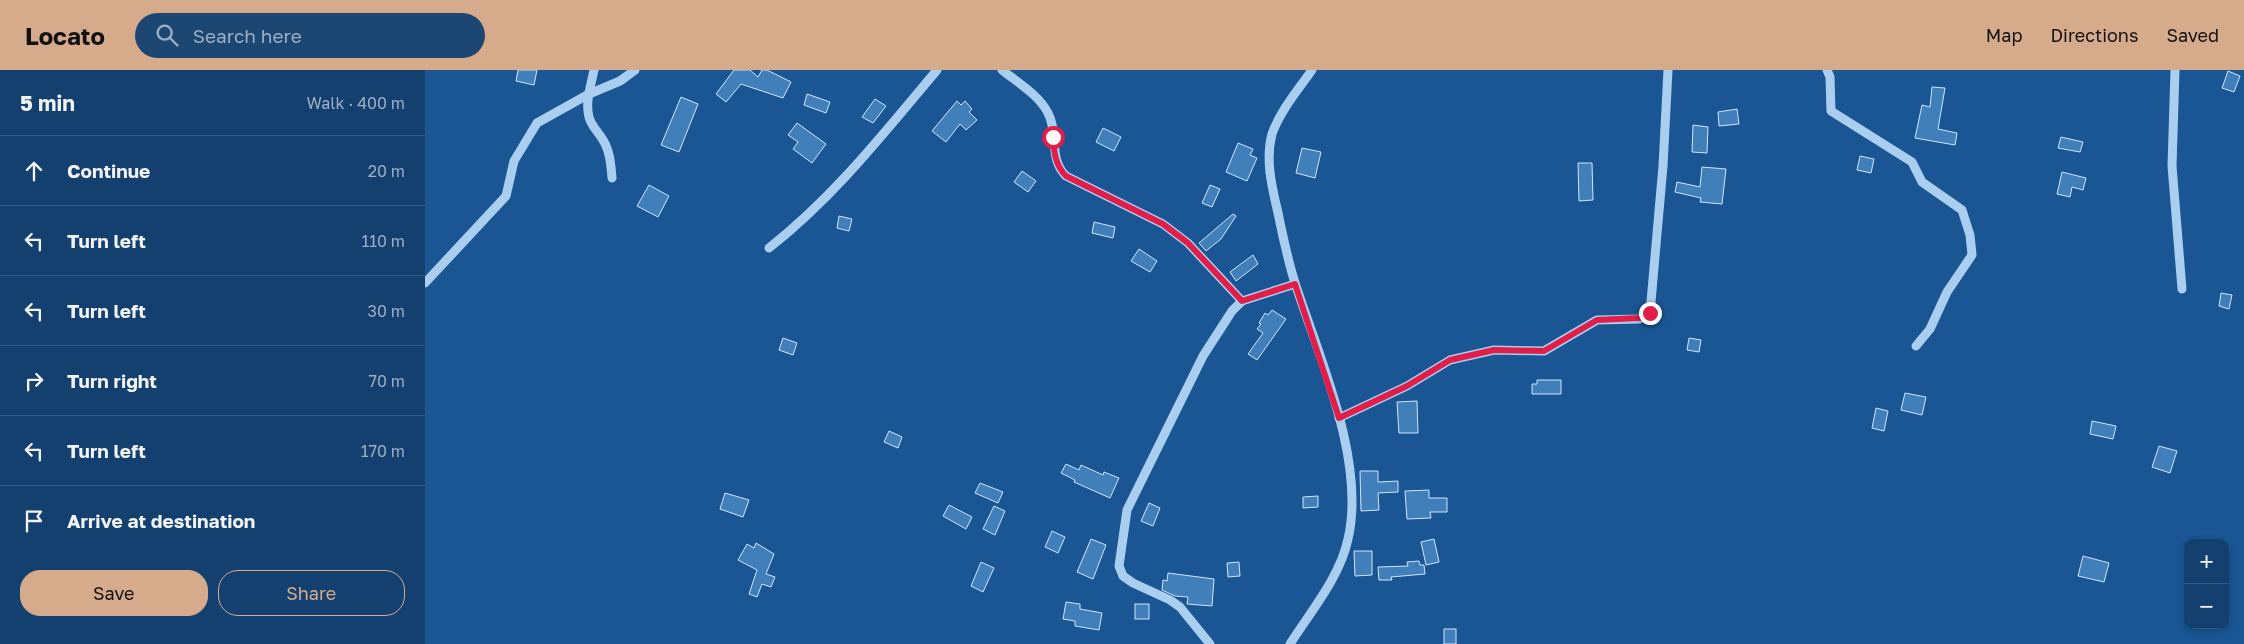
<!DOCTYPE html>
<html lang="en">
<head>
<meta charset="utf-8">
<style>
  :root { --surface:#13406e; --page:#1c4773; --text:#f1f3f6; --muted:#9dafc2; --line:#325981; --accent:#d6ab8b }
  body { margin:0; font-family:"Golos Text",sans-serif; background:var(--page); color:var(--text) }
  .controls { position:absolute; right:15px; bottom:15px; display:grid; overflow:hidden; border-radius:10px; box-shadow:0 2px 8px #0003 }
  .controls button { width:45px; height:45px; display:grid; place-items:center; padding:0; border:0; border-bottom:1px solid var(--line); background:var(--surface); color:var(--text); font:25px sans-serif }
  .stop { position:absolute; width:15px; height:15px; margin:-11px; border:4px solid #e11d48; border-radius:50%; background:#fff }
  .stop.end { background:#e11d48; border-color:#fff; box-shadow:0 1px 5px #0008 }
  .list { margin:0; padding:0; list-style:none }
  h2 { display:flex; justify-content:space-between; align-items:center; height:65px; margin:0; padding:0 20px; font-size:21px }
  h2 small { font-size:16px; font-weight:400; color:var(--muted) }
  .list li { display:grid; grid-template-columns:32px 1fr auto; gap:15px; align-items:center; box-sizing:border-box; height:70px; padding:0 20px; border-top:1px solid var(--line) }
  .list b { display:block; font-size:19px; white-space:nowrap }
  .list em { font-size:16px; font-style:normal; color:var(--muted) }
  .actions { display:flex; gap:10px; padding:15px 20px }
  .actions a { flex:1; padding:11px 0; border:1px solid var(--accent); border-radius:20px; text-align:center; font-size:18px; color:var(--accent) }
  .actions .main { background:var(--accent); color:#111 }
  .icon { flex:none; width:28px; height:28px; fill:none; stroke:currentColor; stroke-width:2; stroke-linecap:round; stroke-linejoin:round }
  .map { position:relative; flex:none; width:1819px; height:574px; overflow:hidden }
  header { display:flex; align-items:center; gap:30px; box-sizing:border-box; height:70px; padding:0 25px; background:var(--accent); color:#111 }
  header strong { font-size:24px }
  nav { display:flex; gap:28px; margin-inline-start:auto; font-size:18px }
  .search { width:350px; height:45px; background:var(--page); display:flex; align-items:center; gap:12px; box-sizing:border-box; padding:0 18px; border-radius:28px; color:var(--muted); font-size:19px }
  main { display:flex }
  aside { flex:1; background:var(--surface) }
  .map>svg:first-child { display:block }
  .building { fill:#417fbb; stroke:#d0e6fb }
  .lines { fill:none; stroke-linecap:round; stroke-linejoin:round }
  .minor { stroke:#a9cef0; stroke-width:9 }
  .route { stroke:#e11d48; stroke-width:6 }
</style>
</head>
<body>
<header>
<strong>Locato</strong>
<div class="search"><svg class="icon" aria-label="search" viewBox="0 0 24 24"><circle cx="10" cy="10" r="6"/><path d="M15 15l6 6"/></svg>Search here</div>
<nav><a>Map</a><a>Directions</a><a>Saved</a></nav>
</header>
<main>
<aside>
<h2>5 min<small>Walk · 400 m</small></h2>
<ul class="list">
<li><svg class="icon" aria-label="ahead" viewBox="0 0 24 24"><path d="M12 20V5M6 11l6-6 6 6"/></svg><div><b>Continue</b></div><em>20 m</em></li>
<li><svg class="icon" aria-label="left" viewBox="0 0 24 24"><path d="M17 20v-9H6M10 6l-5 5 5 5"/></svg><div><b>Turn left</b></div><em>110 m</em></li>
<li><svg class="icon" aria-label="left" viewBox="0 0 24 24"><path d="M17 20v-9H6M10 6l-5 5 5 5"/></svg><div><b>Turn left</b></div><em>30 m</em></li>
<li><svg class="icon" aria-label="right" viewBox="0 0 24 24"><path d="M7 20v-9h11M14 6l5 5-5 5"/></svg><div><b>Turn right</b></div><em>70 m</em></li>
<li><svg class="icon" aria-label="left" viewBox="0 0 24 24"><path d="M17 20v-9H6M10 6l-5 5 5 5"/></svg><div><b>Turn left</b></div><em>170 m</em></li>
<li><svg class="icon" aria-label="arrive" viewBox="0 0 24 24"><path d="M6 21V4h12l-3 4 3 4H6"/></svg><div><b>Arrive at destination</b></div></li>
</ul>
<div class="actions"><a class="main">Save</a><a>Share</a></div>
</aside>
<div class="map">
<svg width="1819" height="574" viewBox="0 0 1819 574">
  <rect width="100%" height="100%" fill="#195693"/>
  <!-- building -->
  <g class="building">
    <path d="M93,0H112L109,15L91,11Z"/>
    <path d="M309,0H325L333,7L337,0H342L366,12L358,28L316,14L301,32L291,24Z"/>
    <path d="M1803,1L1815,6L1809,22L1797,18Z"/>
    <path d="M1507,17L1520,18L1513,59L1532,63L1530,75L1490,68L1497,35L1505,37Z"/>
    <path d="M382,24L405,32L401,43L379,35Z"/>
    <path d="M256,27L273,34L254,82L236,75Z"/>
    <path d="M450,29L461,36L448,53L437,47Z"/>
    <path d="M532,31L536,35L540,31L547,39L544,42L552,50L541,60L535,54L521,72L507,61Z"/>
    <path d="M1312,39L1314,54L1294,56L1293,42Z"/>
    <path d="M372,53L401,74L387,93L368,79L373,72L363,65Z"/>
    <path d="M1268,55L1283,57L1282,83L1267,82Z"/>
    <path d="M678,58L696,67L689,81L671,72Z"/>
    <path d="M1636,67L1658,72L1655,82L1633,78Z"/>
    <path d="M813,73L828,79L825,85L832,88L822,111L801,102Z"/>
    <path d="M877,78L896,82L890,108L871,103Z"/>
    <path d="M1435,86L1449,89L1446,103L1432,100Z"/>
    <path d="M1153,93H1167L1168,130L1154,131Z"/>
    <path d="M1277,97L1301,99L1297,134L1275,132L1276,128L1250,122L1252,112L1275,117Z"/>
    <path d="M597,101L611,111L603,122L589,112Z"/>
    <path d="M1637,102L1661,108L1658,120L1647,117L1645,127L1632,124Z"/>
    <path d="M224,115L244,126L233,147L212,136Z"/>
    <path d="M785,115L795,119L787,137L777,133Z"/>
    <path d="M808,144L811,146L796,169L781,181L774,173Z"/>
    <path d="M414,146L427,149L424,161L412,158Z"/>
    <path d="M669,152L690,157L688,168L667,163Z"/>
    <path d="M714,179L732,191L725,202L706,191Z"/>
    <path d="M828,185L833,194L811,211L805,202Z"/>
    <path d="M1796,223L1807,225L1804,239L1794,236Z"/>
    <path d="M847,240L861,249L832,290L823,284L838,263L832,259L836,254L834,253L840,243L843,245Z"/>
    <path d="M358,268L372,273L368,285L354,280Z"/>
    <path d="M1264,268L1276,270L1274,282L1262,280Z"/>
    <path d="M1112,310H1136V324H1107V314H1112Z"/>
    <path d="M1480,323L1501,327L1497,345L1476,340Z"/>
    <path d="M992,331L993,363H974L972,332Z"/>
    <path d="M1451,338L1463,341L1459,361L1447,358Z"/>
    <path d="M1667,351L1691,356L1688,369L1665,364Z"/>
    <path d="M464,361L477,367L473,378L459,372Z"/>
    <path d="M1734,376L1752,381L1745,403L1727,397Z"/>
    <path d="M641,394L654,400L656,395L678,405L679,402L694,408L685,428L649,412L650,410L636,403Z"/>
    <path d="M935,401H953V412L973,411V422L953,423L954,440L936,441Z"/>
    <path d="M555,413L578,422L573,433L550,423Z"/>
    <path d="M1004,420V428H1022V442H1005L1006,448L982,449L980,421Z"/>
    <path d="M300,423L324,430L318,447L295,439Z"/>
    <path d="M893,426V437L878,438V427Z"/>
    <path d="M724,433L735,438L728,456L716,451Z"/>
    <path d="M524,435L547,447L541,459L518,446Z"/>
    <path d="M569,436L580,441L570,465L558,459Z"/>
    <path d="M627,461L640,467L633,483L620,477Z"/>
    <path d="M666,469L681,475L668,509L652,502Z"/>
    <path d="M1009,469L1014,492L1001,495L996,472Z"/>
    <path d="M331,473L349,484L341,504L350,507L346,517L337,514L332,527L324,524L332,500L313,490L322,474L329,478Z"/>
    <path d="M929,481H947V505L930,506Z"/>
    <path d="M1658,486L1684,493L1679,512L1653,506Z"/>
    <path d="M994,491L995,495H999L1000,504L966,507L967,510H954L953,497L983,496L982,492Z"/>
    <path d="M556,492L569,498L558,522L546,516Z"/>
    <path d="M814,492L815,506L803,507L802,493Z"/>
    <path d="M743,503L789,509L787,536L762,534L763,527L750,526L737,520L738,510L742,511Z"/>
    <path d="M641,532L655,534V539L677,543L674,560L650,556V551L638,549Z"/>
    <rect x="710" y="534" width="14" height="15"/>
    <rect x="1019" y="559" width="12" height="15"/>
  </g>
  <g class="lines">
    <!-- minor -->
    <g class="minor">
      <path d="M169,0C166,15 160,32 164,47C166,56 173,61 178,70C185,81 186,95 187,108"/>
      <path d="M577,0C592,12 614,25 623,43C634,64 623,88 641,106L738,154L763,173L817,231"/>
      <path d="M1402,0L1405,7L1406,41L1487,92L1497,112L1537,140L1545,165L1547,185L1522,222L1505,259L1491,276"/>
      <path d="M1750,0L1747,96L1757,219"/>
      <path d="M344,178C409,127 459,63 512,0"/>
      <path d="M0,213L81,126L89,91L112,53L164,24L195,11L210,0"/>
      <path d="M914,348L982,316L1025,290L1069,280L1119,281L1172,250L1214,249L1225,243L1238,96L1243,0"/>
      <path d="M785,574L755,537L745,530L708,513L698,506L694,496L702,440L778,286L807,241L817,231L870,214"/>
      <path d="M865,574C886,541 915,507 923,469C941,392 895,289 871,216C863,192 858,167 853,143C847,117 840,90 847,64C855,41 873,20 887,0"/>
    </g>
  </g>
  <g class="lines">
    <!-- route -->
    <path class="route" d="M628,67C629,82 630,95 641,106L738,154L763,173L817,231L870,214L914,348L982,316L1025,290L1069,280L1119,281L1172,250L1214,248L1225,243"/>
  </g>
</svg>
<div class="controls">
<button>+</button>
<button>−</button>
</div>
<div class="stop" style="left:628px;top:67px"></div>
<div class="stop end" style="left:1225px;top:243px"></div>
</div>
</main>
</body>
</html>
